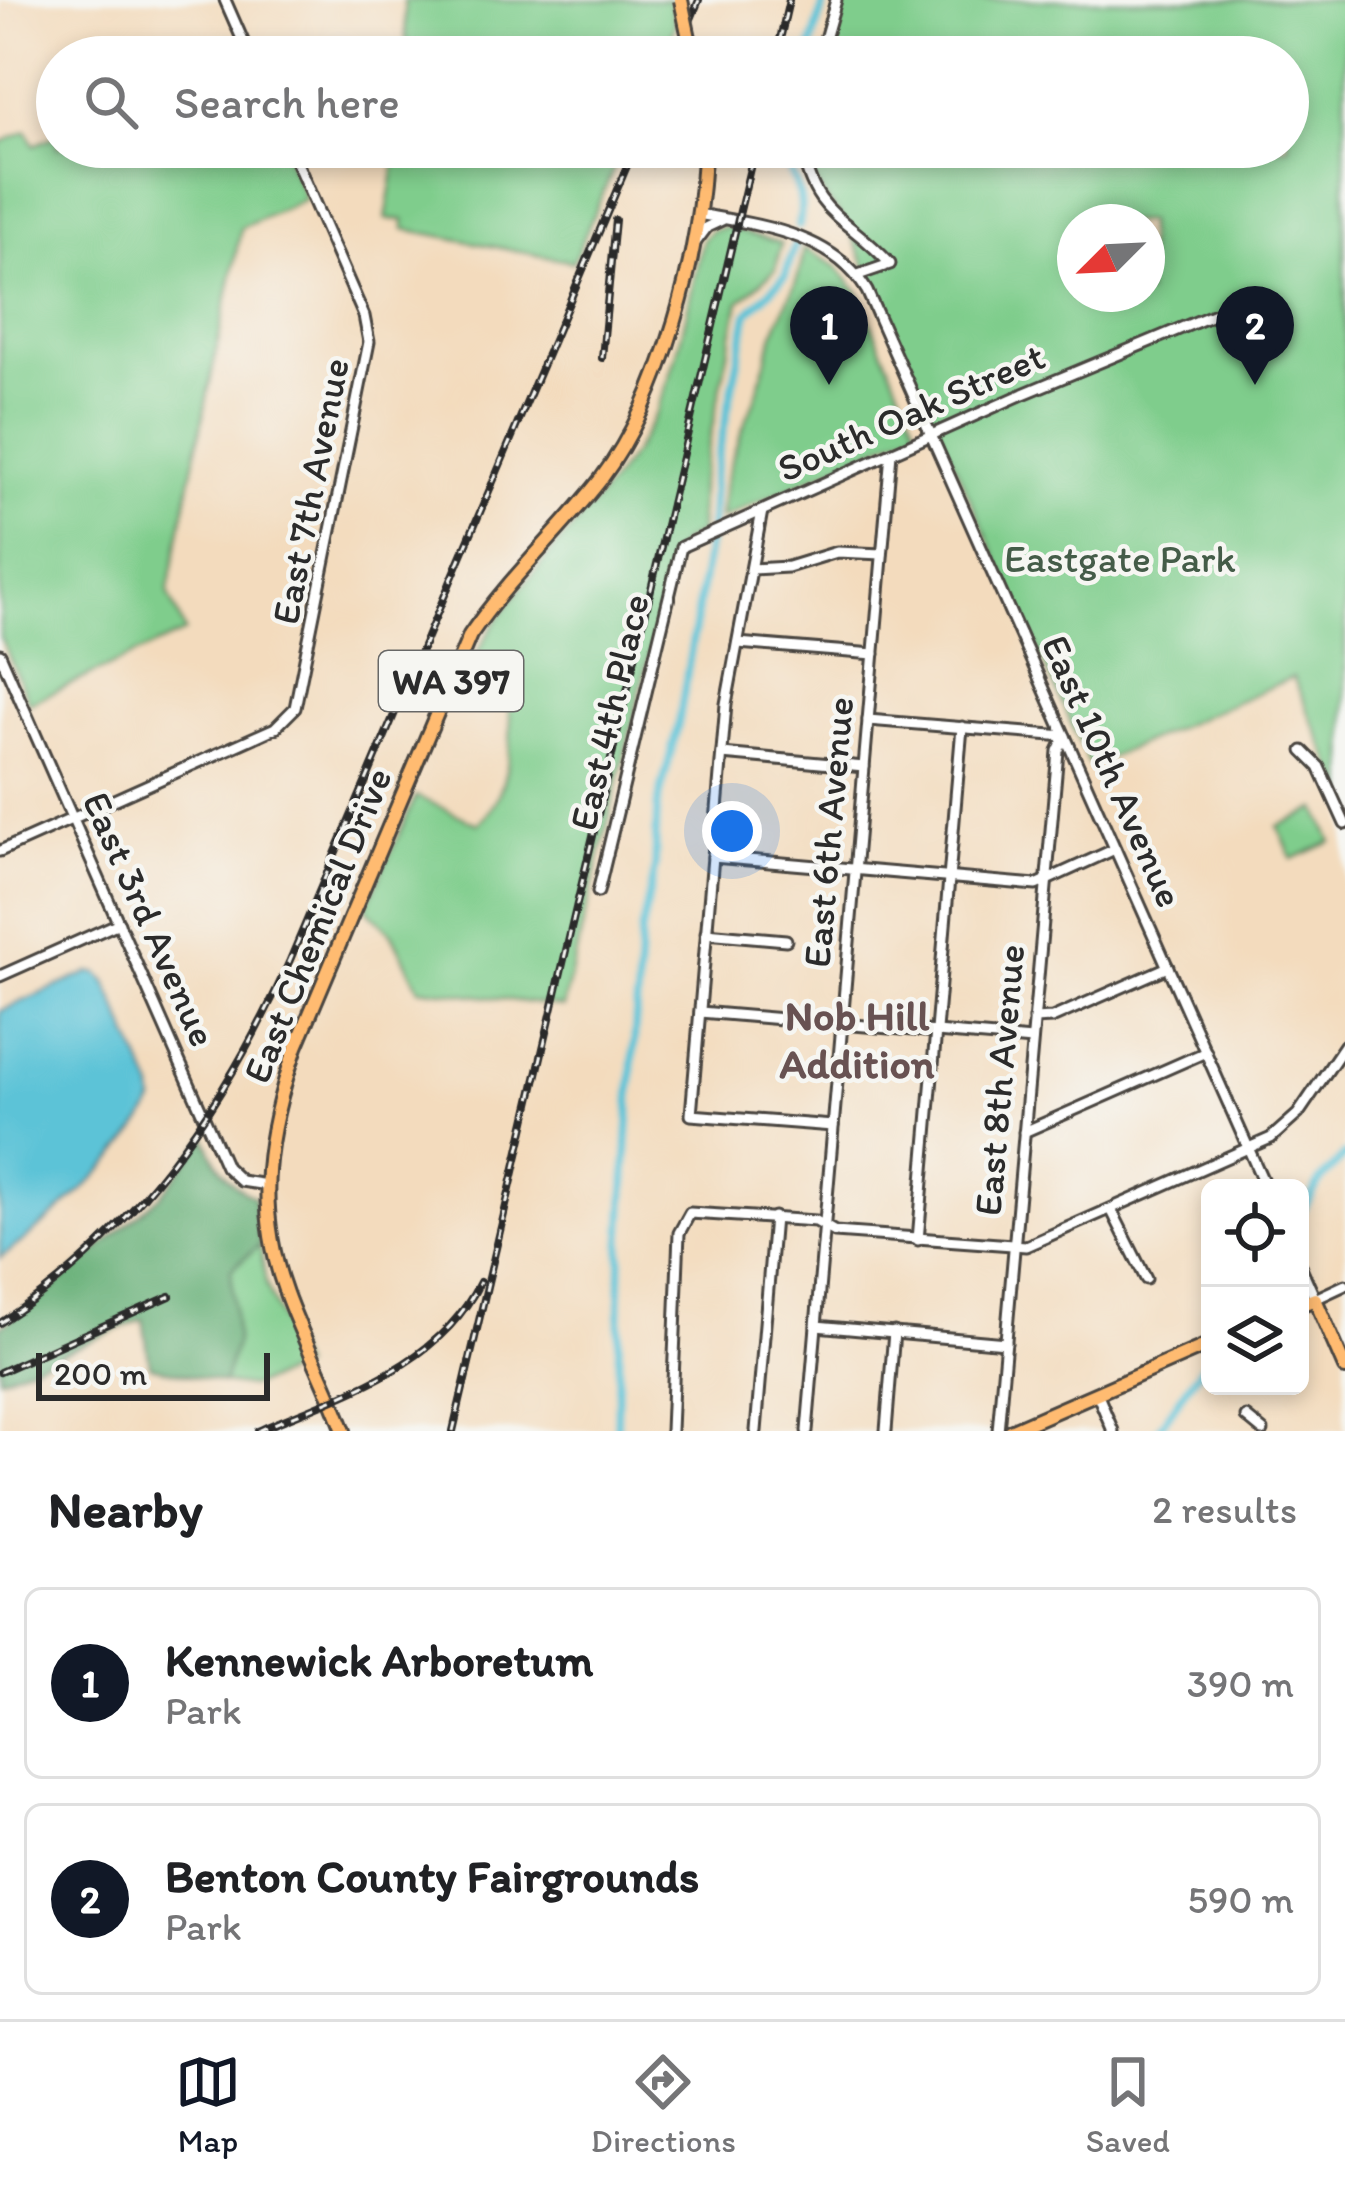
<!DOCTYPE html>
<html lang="en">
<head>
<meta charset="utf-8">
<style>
  :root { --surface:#fff; --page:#f2f2f2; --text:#202124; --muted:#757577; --line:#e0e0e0; --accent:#111827 }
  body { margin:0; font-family:Itim,sans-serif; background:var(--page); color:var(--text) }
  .controls { position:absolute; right:36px; bottom:36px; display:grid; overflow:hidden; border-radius:18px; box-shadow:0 6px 18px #0003 }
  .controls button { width:108px; height:108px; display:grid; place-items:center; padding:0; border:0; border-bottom:3px solid var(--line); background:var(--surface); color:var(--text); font:60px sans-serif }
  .compass { position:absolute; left:1057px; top:204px; width:108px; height:108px; border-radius:50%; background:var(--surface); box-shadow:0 6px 18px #0003; rotate:246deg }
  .scale { position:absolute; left:36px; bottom:30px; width:234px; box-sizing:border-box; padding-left:12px; border:6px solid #2b2b2b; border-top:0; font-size:33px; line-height:42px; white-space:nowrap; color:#2b2b2b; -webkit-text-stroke:9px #f6f6f2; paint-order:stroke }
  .you { position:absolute; left:732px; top:831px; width:42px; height:42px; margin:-30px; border:9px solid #fff; border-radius:50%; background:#1a73e8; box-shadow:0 0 0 18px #1a73e833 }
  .badge { display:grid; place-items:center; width:78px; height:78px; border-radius:50%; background:var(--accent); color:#fff; font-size:39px; font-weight:700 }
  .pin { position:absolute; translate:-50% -99px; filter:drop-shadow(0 3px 6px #0008) }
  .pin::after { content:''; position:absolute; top:63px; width:42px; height:36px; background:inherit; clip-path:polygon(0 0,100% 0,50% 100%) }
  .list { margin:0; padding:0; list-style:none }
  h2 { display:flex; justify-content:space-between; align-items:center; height:156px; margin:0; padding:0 48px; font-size:51px }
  h2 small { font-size:39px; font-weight:400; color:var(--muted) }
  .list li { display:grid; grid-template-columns:78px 1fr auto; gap:36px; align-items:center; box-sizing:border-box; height:192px; margin:0 24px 24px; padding:0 24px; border:3px solid var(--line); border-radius:18px }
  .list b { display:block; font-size:45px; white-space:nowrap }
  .list p { margin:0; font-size:39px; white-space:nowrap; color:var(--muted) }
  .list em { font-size:39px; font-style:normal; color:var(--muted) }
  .icon { flex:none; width:66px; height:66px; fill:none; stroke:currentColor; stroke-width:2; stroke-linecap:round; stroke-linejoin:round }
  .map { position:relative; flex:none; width:1345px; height:1431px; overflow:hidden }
  .search { position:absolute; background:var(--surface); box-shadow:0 6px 18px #0003; left:36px; right:36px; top:36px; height:132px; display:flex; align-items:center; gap:30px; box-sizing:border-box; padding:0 42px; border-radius:66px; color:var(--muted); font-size:45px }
  .sheet { height:588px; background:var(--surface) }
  nav { display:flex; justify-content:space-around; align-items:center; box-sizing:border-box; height:168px; border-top:3px solid var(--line); background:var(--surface); font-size:33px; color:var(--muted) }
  nav a { display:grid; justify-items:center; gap:6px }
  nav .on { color:var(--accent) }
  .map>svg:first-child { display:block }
  .green { fill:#7fcd8c; stroke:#557c5c; stroke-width:3; fill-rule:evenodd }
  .forest { fill:#67b078; stroke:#496e52; stroke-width:3 }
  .water { fill:#5bc3d7; stroke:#437781; stroke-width:3 }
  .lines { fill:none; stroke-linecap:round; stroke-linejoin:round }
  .canal { stroke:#5bc3d7; stroke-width:8 }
  .minor-casing { stroke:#494541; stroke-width:15 }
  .major-casing { stroke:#494541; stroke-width:18 }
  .minor { stroke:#fff; stroke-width:9 }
  .major { stroke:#ffbb71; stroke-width:12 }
  .rail-casing { stroke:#2b2b2b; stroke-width:8 }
  .rail { stroke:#f6f6f2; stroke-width:3; stroke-dasharray:9; stroke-linecap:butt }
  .major-bridge-casing { stroke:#494541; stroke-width:18; stroke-linecap:butt }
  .major-bridge { stroke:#ffbb71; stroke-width:12 }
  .labels { text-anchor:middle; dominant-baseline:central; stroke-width:9; stroke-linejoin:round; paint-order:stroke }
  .shield { fill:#f6f6f2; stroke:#686867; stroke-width:3 }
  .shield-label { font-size:36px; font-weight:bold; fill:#2b2b2b }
  .street-label { font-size:39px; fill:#2b2b2b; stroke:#f6f6f2 }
  .park-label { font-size:39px; fill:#445c48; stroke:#f6f6f2 }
  .neighbourhood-label { font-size:42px; font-weight:bold; fill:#685252; stroke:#f6f6f2 }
</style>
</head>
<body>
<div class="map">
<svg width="1345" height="1431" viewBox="0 0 1345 1431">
  <rect width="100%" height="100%" fill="#f6f6f2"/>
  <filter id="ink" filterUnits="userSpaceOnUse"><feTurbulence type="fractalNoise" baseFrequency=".00833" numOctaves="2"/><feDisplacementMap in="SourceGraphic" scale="24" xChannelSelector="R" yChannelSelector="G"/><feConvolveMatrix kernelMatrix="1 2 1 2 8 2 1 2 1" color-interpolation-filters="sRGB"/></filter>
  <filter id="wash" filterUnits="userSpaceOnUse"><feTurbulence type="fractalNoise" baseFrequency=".004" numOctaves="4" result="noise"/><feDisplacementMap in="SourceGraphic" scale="48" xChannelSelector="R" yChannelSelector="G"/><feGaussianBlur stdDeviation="2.7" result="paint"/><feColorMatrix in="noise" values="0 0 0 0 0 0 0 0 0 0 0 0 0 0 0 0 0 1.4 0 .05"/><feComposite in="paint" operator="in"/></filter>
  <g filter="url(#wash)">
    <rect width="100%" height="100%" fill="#f3dbbd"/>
    <!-- green -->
    <g class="green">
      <path d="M404,0H670L675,26L662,57H407Z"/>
      <path d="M842,0H1345V794L1293,677L1090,766L845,220C826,200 807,177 807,147H1288V57H826ZM1075,222H1147V294H1075Z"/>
      <path d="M27,131L34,145L57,135V147H283L305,199L241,228L168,592L185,632L29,703L0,637V143Z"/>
      <path d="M398,147H623L573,262L404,229V220L386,219Z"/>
      <path d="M725,227L781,243L776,269L739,302L700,484L699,533L681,543L673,555L563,1007L419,988L392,934L366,908L416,796L478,824C508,799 518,729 505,693L468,672C508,583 588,524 640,442C677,383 687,306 703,239L711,231Z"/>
      <path d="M804,248L837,267L857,291L917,429L721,519C720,481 740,436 754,401C763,378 767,352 776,328C788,296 800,284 804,248Z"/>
      <path d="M1317,809L1332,842L1292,859L1278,826Z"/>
      <path d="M260,1245L266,1284L301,1368L250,1387L223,1383L236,1341L231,1269Z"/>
    </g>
    <!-- forest -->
    <path class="forest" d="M206,1137C217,1166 226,1183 254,1197L260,1245L231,1269L236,1341L223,1383L150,1366L143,1319L0,1378V1327L47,1294L161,1195Z"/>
    <!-- water -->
    <path class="water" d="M90,972L99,974L106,982L153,1089L154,1103C124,1159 51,1221 0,1258V1011Z"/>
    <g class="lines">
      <!-- canal -->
      <g class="canal">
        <path d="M808,57L825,0"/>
        <path d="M783,147C787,181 807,184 799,226"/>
        <path d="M711,527L713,480L748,313L785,276L795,245"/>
        <path d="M1300,1215L1320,1181L1345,1155"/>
        <path d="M617,1431L621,1250L641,932L655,867L657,807L679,721L709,541"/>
        <path d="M1157,1431L1203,1365"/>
      </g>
    </g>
  </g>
  <g filter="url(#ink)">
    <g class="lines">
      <defs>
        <g id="minor">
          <path d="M225,0L250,57"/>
          <path d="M820,57L836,0"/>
          <path d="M802,147C812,217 850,218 890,264L858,275"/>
          <path d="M698,214C758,225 833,233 867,291L1266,1188"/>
          <path d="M695,243L707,227L722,220"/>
          <path d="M762,511L726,704L691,1115L833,1126"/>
          <path d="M752,569L788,567L837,552L882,554"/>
          <path d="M738,643L874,654"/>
          <path d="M0,654L226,1167L241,1181L267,1185"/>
          <path d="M868,720L1065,736L1058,751L998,1431"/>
          <path d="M1303,751L1319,767L1345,824"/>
          <path d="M722,754L864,767"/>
          <path d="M0,851L275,728L295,708L369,342L364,316L290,147"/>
          <path d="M713,857L1036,885L1115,849"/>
          <path d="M598,892L681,547L1023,394L1232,307"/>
          <path d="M706,933L786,940"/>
          <path d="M0,976L119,923"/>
          <path d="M700,1012L1032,1040"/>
          <path d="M1034,1019L1052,1018L1168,967"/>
          <path d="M1024,1132L1206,1052"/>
          <path d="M1111,1209L1146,1279"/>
          <path d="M918,1240L962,727"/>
          <path d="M1300,1265L1315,1299L1345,1285"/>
          <path d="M816,1326L1006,1343"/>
          <path d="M1097,1393L1113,1431"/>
          <path d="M1246,1417L1263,1431"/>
          <path d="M671,1431L679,1233L690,1213L816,1221L835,1232L1026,1246L1271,1138L1298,1114L1345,1045"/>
          <path d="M756,1431L774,1217"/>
          <path d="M807,1431L891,453"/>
          <path d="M886,1431L894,1332"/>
        </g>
        <g id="major">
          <path d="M1300,1305L1315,1299L1345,1368"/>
          <path d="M344,1431C327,1384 303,1340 286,1293C254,1206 267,1132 296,1047L470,635C509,578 559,533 601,479C662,398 703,248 704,147"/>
          <path d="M1010,1431L1210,1344"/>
        </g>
      </defs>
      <!-- minor casing -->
      <use href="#minor" class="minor-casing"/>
      <!-- major casing -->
      <use href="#major" class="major-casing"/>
      <!-- minor -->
      <use href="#minor" class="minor"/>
      <!-- major -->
      <use href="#major" class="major"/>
      <defs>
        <g id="rail">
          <path d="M675,57L699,0"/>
          <path d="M776,57L789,0"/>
          <path d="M602,358L615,220"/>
          <path d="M0,1323C135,1236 226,1104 290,960L635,147"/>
          <path d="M0,1372L170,1296"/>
          <path d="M258,1431C339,1395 439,1368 480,1282"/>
          <path d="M453,1431L755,147"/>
        </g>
      </defs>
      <!-- rail casing -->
      <use href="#rail" class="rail-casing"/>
      <!-- rail -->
      <use href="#rail" class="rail"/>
      <defs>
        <path id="major-bridge" d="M681,0L693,57"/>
      </defs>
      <!-- major-bridge casing -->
      <use href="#major-bridge" class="major-bridge-casing"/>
      <!-- major-bridge -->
      <use href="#major-bridge" class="major-bridge"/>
    </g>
  </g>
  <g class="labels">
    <!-- shield labels -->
    <rect class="shield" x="379" y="651" width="144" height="60" rx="9"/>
    <g class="shield-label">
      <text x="451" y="681">WA 397</text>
    </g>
    <!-- street labels -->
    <g class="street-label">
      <text transform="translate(911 412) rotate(-24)">South Oak Street</text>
      <text transform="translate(310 491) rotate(-79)">East 7th Avenue</text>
      <text transform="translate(609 712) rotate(-77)">East 4th Place</text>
      <text transform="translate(1113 771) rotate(66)">East 10th Avenue</text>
      <text transform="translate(828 832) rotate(-85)">East 6th Avenue</text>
      <text transform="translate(150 919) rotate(66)">East 3rd Avenue</text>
      <text transform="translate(317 925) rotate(-68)">East Chemical Drive</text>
      <text transform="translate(999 1080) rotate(-85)">East 8th Avenue</text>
    </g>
    <!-- park labels -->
    <g class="park-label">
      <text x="1120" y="558">Eastgate Park</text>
    </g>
    <!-- neighbourhood labels -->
    <g class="neighbourhood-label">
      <text x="857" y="1015">Nob Hill<tspan x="857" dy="48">Addition</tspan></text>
    </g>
  </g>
</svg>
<div class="controls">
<button><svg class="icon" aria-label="locate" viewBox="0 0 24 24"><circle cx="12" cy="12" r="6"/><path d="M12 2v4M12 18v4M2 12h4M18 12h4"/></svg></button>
<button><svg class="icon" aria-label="layers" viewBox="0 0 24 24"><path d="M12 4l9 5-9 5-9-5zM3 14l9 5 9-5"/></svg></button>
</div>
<svg class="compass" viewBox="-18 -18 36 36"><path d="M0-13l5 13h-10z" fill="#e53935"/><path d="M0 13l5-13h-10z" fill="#757577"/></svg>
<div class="scale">200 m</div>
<div class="you"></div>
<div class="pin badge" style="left:829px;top:385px">1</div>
<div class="pin badge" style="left:1255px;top:385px">2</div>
<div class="search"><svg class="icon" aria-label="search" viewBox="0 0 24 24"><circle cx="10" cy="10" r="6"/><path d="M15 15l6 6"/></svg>Search here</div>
</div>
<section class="sheet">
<h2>Nearby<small>2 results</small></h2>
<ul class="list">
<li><span class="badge">1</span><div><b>Kennewick Arboretum</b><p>Park</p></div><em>390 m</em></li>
<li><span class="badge">2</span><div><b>Benton County Fairgrounds</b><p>Park</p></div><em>590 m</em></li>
</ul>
</section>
<nav>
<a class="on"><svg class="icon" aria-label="map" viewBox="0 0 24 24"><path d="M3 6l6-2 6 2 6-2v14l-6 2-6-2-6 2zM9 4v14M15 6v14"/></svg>Map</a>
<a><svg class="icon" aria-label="directions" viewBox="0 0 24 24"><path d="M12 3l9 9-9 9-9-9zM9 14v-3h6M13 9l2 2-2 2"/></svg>Directions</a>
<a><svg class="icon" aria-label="saved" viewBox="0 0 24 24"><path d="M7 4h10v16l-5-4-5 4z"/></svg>Saved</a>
</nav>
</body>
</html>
